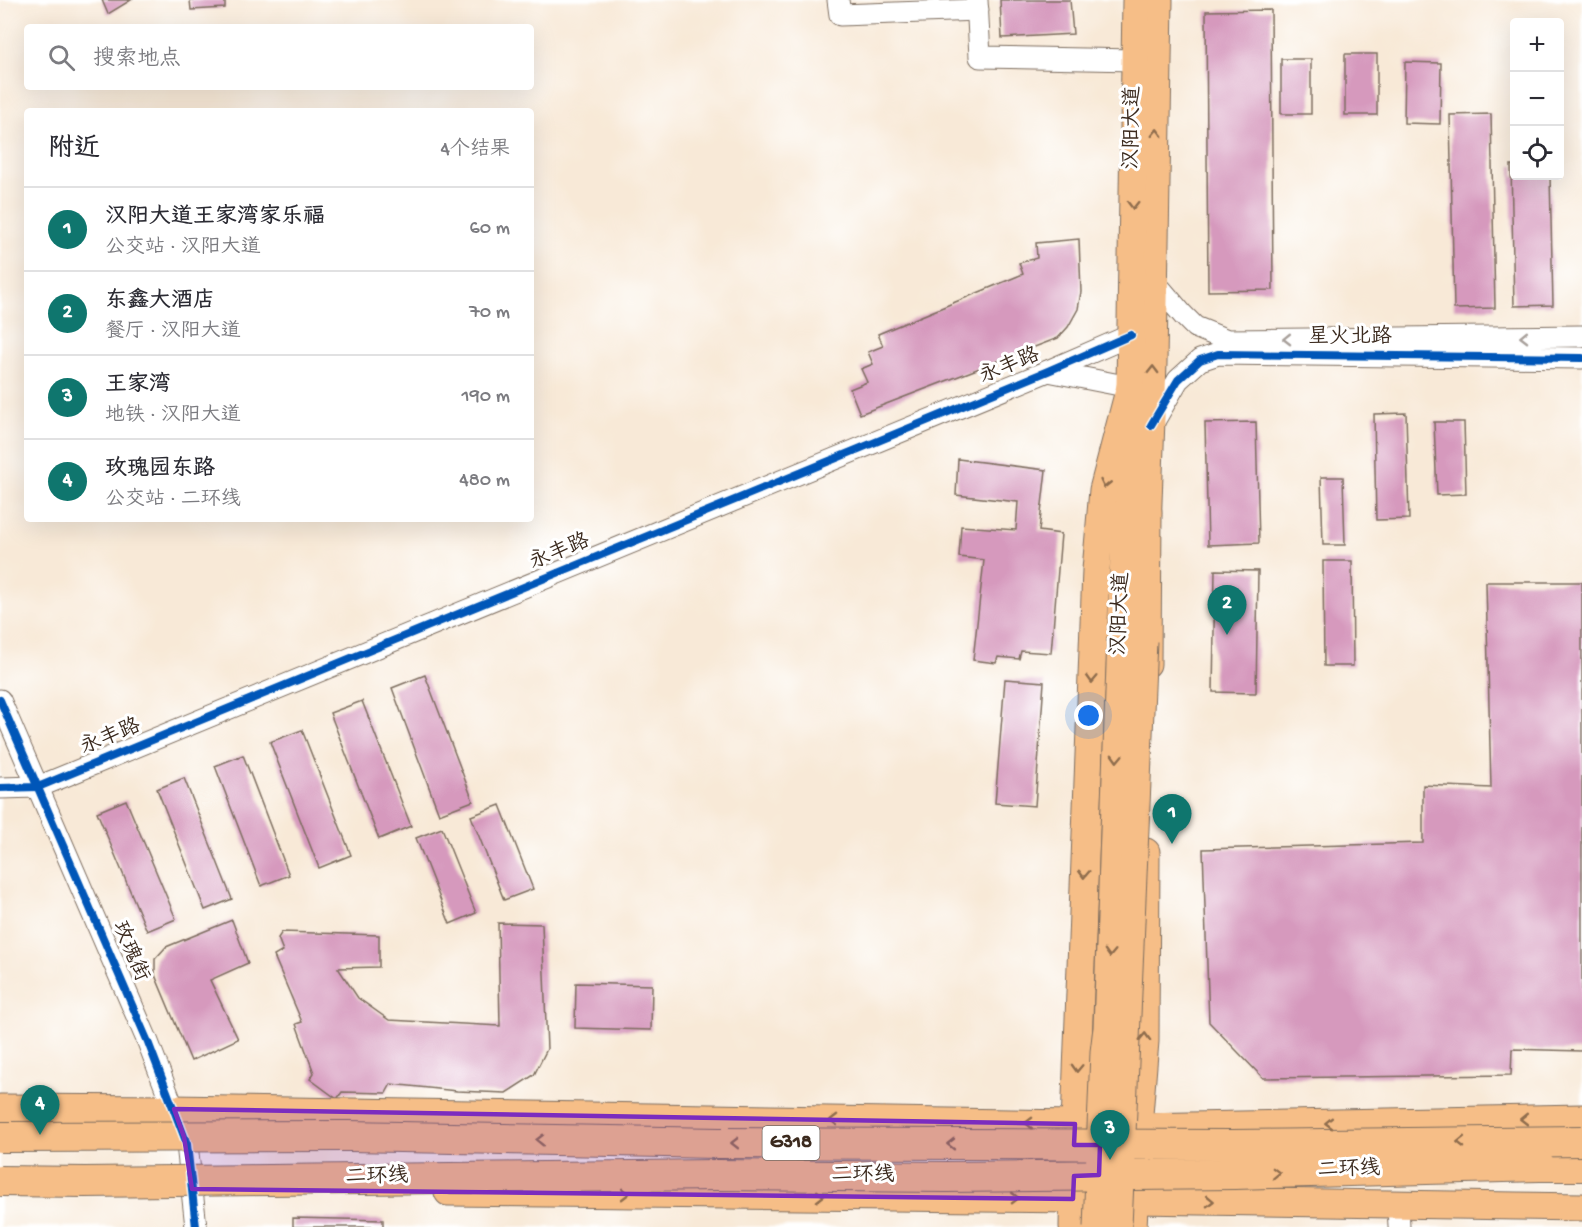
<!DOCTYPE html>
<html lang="zh">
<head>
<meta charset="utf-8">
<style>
  :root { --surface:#fff; --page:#f7f7f7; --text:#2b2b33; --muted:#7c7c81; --line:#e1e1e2; --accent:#0f766e }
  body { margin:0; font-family:"Gochi Hand","LXGW WenKai TC",sans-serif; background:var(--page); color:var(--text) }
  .controls { position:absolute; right:18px; top:18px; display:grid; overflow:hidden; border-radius:6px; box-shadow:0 6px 24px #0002 }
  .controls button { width:54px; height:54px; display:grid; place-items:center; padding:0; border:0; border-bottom:2px solid var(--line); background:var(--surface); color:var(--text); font:30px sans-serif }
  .you { position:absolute; left:1089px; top:716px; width:21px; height:21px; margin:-15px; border:4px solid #fff; border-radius:50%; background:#1a73e8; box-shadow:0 0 0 9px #1a73e833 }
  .badge { display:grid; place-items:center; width:39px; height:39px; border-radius:50%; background:var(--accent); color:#fff; font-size:20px; font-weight:700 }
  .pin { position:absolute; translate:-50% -50px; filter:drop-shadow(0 2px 3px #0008) }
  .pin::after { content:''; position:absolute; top:32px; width:21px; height:18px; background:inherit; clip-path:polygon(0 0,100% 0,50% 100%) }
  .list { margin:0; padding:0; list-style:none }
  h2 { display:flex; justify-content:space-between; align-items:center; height:78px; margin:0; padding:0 24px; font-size:26px }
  h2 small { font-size:20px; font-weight:400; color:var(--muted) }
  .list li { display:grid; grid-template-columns:39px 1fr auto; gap:18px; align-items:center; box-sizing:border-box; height:84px; padding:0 24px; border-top:2px solid var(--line) }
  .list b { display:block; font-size:22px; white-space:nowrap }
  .list p { margin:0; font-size:20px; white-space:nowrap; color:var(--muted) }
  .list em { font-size:20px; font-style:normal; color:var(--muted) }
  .icon { flex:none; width:33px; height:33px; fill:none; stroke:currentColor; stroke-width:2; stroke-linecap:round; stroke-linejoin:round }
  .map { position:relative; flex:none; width:1582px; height:1227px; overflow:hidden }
  .search { position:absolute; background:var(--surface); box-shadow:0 6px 24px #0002; left:24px; top:24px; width:510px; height:66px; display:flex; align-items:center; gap:15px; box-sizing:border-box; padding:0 21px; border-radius:6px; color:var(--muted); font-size:22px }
  .panel { position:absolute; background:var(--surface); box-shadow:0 6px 24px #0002; left:24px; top:108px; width:510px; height:414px; border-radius:6px }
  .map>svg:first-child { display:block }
  .building { fill:#d699bd }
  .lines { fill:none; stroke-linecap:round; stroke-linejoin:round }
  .minor-casing { stroke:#7d6d5f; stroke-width:23 }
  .major-casing { stroke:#7d6d5f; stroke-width:29 }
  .highway-casing { stroke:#7d6d5f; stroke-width:32 }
  .minor { stroke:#fff; stroke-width:21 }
  .major { stroke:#f6be87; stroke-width:27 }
  .highway { stroke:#f6be87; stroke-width:30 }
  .major-bridge-casing { stroke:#7d6d5f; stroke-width:29; stroke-linecap:butt }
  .highway-bridge-casing { stroke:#7d6d5f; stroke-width:32; stroke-linecap:butt }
  .major-bridge { stroke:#f6be87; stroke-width:27 }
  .highway-bridge { stroke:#f6be87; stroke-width:30 }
  .cycleway-casing { stroke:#fff; stroke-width:11 }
  .cycleway { stroke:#0057b8; stroke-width:8 }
  .oneway { stroke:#8f6d4d }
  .oneway2 { stroke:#a79f9a }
  .marked { fill:#7b2cbf; fill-opacity:0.2; stroke:#7b2cbf; stroke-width:4.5; stroke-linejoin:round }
  .labels { text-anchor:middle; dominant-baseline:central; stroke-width:6; stroke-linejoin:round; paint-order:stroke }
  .shield { fill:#fff; stroke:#766a62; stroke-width:1.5 }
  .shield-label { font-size:20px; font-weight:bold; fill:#3b2a1e }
  .street-label { font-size:21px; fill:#3b2a1e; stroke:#fff }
</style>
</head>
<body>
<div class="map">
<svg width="1582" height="1227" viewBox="0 0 1582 1227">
  <rect width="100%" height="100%" fill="#fff"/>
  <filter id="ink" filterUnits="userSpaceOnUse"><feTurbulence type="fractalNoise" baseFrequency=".0167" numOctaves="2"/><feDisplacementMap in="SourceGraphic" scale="12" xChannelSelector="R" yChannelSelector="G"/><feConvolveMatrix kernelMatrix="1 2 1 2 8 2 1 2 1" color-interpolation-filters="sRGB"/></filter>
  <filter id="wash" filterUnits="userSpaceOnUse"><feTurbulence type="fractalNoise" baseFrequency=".008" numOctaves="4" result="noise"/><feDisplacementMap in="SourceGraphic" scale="24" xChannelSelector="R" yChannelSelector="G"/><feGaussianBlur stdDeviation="1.35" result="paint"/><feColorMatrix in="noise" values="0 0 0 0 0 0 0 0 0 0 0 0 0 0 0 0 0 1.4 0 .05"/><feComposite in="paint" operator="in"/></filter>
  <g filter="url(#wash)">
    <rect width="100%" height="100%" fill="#f8e9d7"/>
    <g id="blocks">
      <!-- building -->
      <g class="building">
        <path d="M102,0H131L108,14Z"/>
        <path d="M190,0H225V8L191,10Z"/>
        <path d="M1000,0H1070L1073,34L1002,38Z"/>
        <path d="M1271,10L1273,290L1208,291L1206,11Z"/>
        <rect x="1345" y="54" width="32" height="61"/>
        <rect x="1281" y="59" width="30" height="55"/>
        <path d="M1405,62L1441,63L1440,124L1404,123Z"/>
        <path d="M1491,114L1495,308L1454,309L1450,115Z"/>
        <path d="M1511,165H1514V176H1550L1553,305L1514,306Z"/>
        <path d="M1079,239L1081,292L1078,309L1068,327L1058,338L860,414L850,389L867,382L861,369L873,364L868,352L883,346L878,334L1023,274L1019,263L1037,258L1036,243Z"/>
        <path d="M1406,413L1409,519L1376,520L1374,414Z"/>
        <path d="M1256,422L1259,543L1208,545L1205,423Z"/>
        <path d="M1434,422H1464L1466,494L1437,495Z"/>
        <path d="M958,459L1046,470L1039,531L1061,534L1051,653L1021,651L1019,659L998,657L996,663L973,660L984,560L959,557L961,526L1016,530L1018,502L956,495Z"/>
        <path d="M1321,477H1343L1345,545H1323Z"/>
        <path d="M1323,561H1352L1353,666H1324Z"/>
        <path d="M1215,570L1258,571L1256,693L1213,692Z"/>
        <path d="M1486,582H1582V1051L1512,1049L1511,1075L1263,1078L1209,1022L1203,849L1423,843V785L1491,788Z"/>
        <path d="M425,675L473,801L439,814L392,688Z"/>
        <path d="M1005,679L1044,682L1035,806L995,803Z"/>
        <path d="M362,701L411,826L379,839L330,713Z"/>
        <path d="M302,730L351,855L319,868L270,742Z"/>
        <path d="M243,755L289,875L261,886L215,766Z"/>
        <path d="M184,778L232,899L205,910L157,789Z"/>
        <path d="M126,800L176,919L147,931L97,812Z"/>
        <path d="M500,805L533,889L504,900L471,816Z"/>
        <path d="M442,828L476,913L450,924L416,838Z"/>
        <path d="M232,920L248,963L210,980L238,1039L191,1061L155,975V959L166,947Z"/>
        <path d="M498,923L542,924L547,1049L534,1075L506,1093L457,1091L391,1084L386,1093L342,1092L337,1099L310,1079L314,1073L296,1024L302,1022L274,956L283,951L278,938L282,932L379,935V967L338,968L358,998L389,1020L500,1026Z"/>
        <path d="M576,983L652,985L651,1030L575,1028Z"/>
        <path d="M293,1218L383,1220V1227H293Z"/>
      </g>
    </g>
  </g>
  <g filter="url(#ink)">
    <use href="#blocks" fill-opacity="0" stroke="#7d6d5f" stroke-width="1.5"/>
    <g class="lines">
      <defs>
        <g id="minor">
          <path d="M838,0L840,15L978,10"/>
          <path d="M977,0L980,57L1135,60"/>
          <path d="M1154,281L1183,315L1195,327L1227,340L1582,336"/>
          <path d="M1048,371L1130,387"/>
          <path d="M1152,425L1178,380L1200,360L1218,354L1582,358"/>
          <path d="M0,700L148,1042L187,1144L196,1227"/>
          <path d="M0,788L38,787L1048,371L1131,335"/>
          <path d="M1398,1204L1399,1227"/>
        </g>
        <g id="major">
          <path d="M1147,530L1153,363L1159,0"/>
          <path d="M1121,637L1130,387L1136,0"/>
          <path d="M1147,664L1148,512"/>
          <path d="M0,1108L174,1109L1075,1124L1138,1127L1582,1118"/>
          <path d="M448,1192L1073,1199L1582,1207"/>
          <path d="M1073,1227L1075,1124L1096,570L1103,490L1130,387"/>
          <path d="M1133,1227L1138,1127L1145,1041L1146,852"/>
        </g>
        <path id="highway" d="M1540,1166H1582"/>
      </defs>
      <!-- minor casing -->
      <use href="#minor" class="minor-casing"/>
      <!-- major casing -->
      <use href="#major" class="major-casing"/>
      <!-- highway casing -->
      <use href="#highway" class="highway-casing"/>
      <!-- minor -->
      <use href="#minor" class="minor"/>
      <!-- major -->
      <use href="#major" class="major"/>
      <!-- highway -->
      <use href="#highway" class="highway"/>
      <defs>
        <g id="major-bridge">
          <path d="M1097,1227L1104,1052L1107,1028L1121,637"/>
          <path d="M1118,1227L1143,641"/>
        </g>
        <g id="highway-bridge">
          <path d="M0,1137L349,1136L719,1143L1232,1145L1582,1141"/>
          <path d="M0,1181L85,1182L717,1175L946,1177L1235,1174L1540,1166"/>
        </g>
      </defs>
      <!-- major-bridge casing -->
      <use href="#major-bridge" class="major-bridge-casing"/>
      <!-- highway-bridge casing -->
      <use href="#highway-bridge" class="highway-bridge-casing"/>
      <!-- major-bridge -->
      <use href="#major-bridge" class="major-bridge"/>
      <!-- highway-bridge -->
      <use href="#highway-bridge" class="highway-bridge"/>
      <defs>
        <g id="cycleway">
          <path d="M1151,425L1178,380L1200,360L1218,354L1582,358"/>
          <path d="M0,700L148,1042L187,1144L196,1227"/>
          <path d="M0,788L38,787L1048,371L1131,335"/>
        </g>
      </defs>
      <!-- cycleway casing -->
      <use href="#cycleway" class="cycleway-casing"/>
      <!-- cycleway -->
      <use href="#cycleway" class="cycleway"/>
    </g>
    <!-- one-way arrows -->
    <defs><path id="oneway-chevron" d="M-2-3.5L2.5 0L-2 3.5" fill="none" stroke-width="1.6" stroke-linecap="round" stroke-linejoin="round" transform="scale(1.5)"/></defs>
    <g class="oneway">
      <use href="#oneway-chevron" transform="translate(1157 133) rotate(-89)"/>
      <use href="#oneway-chevron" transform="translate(1133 205) rotate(91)"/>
      <use href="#oneway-chevron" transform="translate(1153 370) rotate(-89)"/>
      <use href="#oneway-chevron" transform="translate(1105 484) rotate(103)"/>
      <use href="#oneway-chevron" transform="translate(1092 679) rotate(92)"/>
      <use href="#oneway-chevron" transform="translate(1117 758) rotate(92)"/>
      <use href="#oneway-chevron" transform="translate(1084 874) rotate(92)"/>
      <use href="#oneway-chevron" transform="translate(1110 953) rotate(92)"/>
      <use href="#oneway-chevron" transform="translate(1145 1037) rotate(-88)"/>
      <use href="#oneway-chevron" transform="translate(1077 1068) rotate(92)"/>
      <use href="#oneway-chevron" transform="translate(1524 1119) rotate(179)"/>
      <use href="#oneway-chevron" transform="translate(834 1120) rotate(-179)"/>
      <use href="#oneway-chevron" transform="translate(1029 1123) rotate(-179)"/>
      <use href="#oneway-chevron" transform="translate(1329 1123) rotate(179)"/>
      <use href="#oneway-chevron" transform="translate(540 1140) rotate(-179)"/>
      <use href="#oneway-chevron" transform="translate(1461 1142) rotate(179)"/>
      <use href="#oneway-chevron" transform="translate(735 1143) rotate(-180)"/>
      <use href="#oneway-chevron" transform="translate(951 1144) rotate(-180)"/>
      <use href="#oneway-chevron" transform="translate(1276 1173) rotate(-2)"/>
      <use href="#oneway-chevron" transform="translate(625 1194) rotate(1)"/>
      <use href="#oneway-chevron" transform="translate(820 1196) rotate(1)"/>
      <use href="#oneway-chevron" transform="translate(1015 1198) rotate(1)"/>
      <use href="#oneway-chevron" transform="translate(1210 1201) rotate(1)"/>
    </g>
    <g class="oneway2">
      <use href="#oneway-chevron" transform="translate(1524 337) rotate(179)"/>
      <use href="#oneway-chevron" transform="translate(1287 339) rotate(179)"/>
    </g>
  </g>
  <!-- marked area -->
  <path class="marked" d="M174,1109L1075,1124L1074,1145H1100L1099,1175L1074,1176L1073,1199L192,1189L184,1137Z"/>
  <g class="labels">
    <!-- shield labels -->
    <rect class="shield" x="762.5" y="1126" width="57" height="34" rx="4.5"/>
    <g class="shield-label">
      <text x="791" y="1143">G318</text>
    </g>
    <!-- street labels -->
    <g class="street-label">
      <text transform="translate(1134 128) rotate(-89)">汉阳大道</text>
      <text x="1350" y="338">星火北路</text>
      <text transform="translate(1010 367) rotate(-22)">永丰路</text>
      <text transform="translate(560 553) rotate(-22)">永丰路</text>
      <text transform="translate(1122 614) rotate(-88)">汉阳大道</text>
      <text transform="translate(111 738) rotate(-22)">永丰路</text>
      <text transform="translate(129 952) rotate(67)">玫瑰街</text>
      <text transform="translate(1349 1171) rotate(-2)">二环线</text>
      <text x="863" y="1176">二环线</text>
      <text transform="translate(377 1178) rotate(-1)">二环线</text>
    </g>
  </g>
</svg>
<div class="controls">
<button>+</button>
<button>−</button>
<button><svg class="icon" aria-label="locate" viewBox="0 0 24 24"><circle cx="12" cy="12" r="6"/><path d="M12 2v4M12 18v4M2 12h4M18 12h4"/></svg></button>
</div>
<div class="you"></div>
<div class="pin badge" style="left:1172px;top:844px">1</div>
<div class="pin badge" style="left:1227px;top:635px">2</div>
<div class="pin badge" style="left:1110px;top:1160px">3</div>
<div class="pin badge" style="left:40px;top:1135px">4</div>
<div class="search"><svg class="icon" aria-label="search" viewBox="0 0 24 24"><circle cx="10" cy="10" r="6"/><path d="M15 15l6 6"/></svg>搜索地点</div>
<section class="panel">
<h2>附近<small>4个结果</small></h2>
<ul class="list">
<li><span class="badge">1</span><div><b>汉阳大道王家湾家乐福</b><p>公交站 · 汉阳大道</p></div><em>60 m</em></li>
<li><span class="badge">2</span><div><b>东鑫大酒店</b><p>餐厅 · 汉阳大道</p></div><em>70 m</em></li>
<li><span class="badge">3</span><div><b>王家湾</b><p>地铁 · 汉阳大道</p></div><em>190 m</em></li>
<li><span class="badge">4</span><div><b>玫瑰园东路</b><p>公交站 · 二环线</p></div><em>480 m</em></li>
</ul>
</section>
</div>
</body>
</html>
